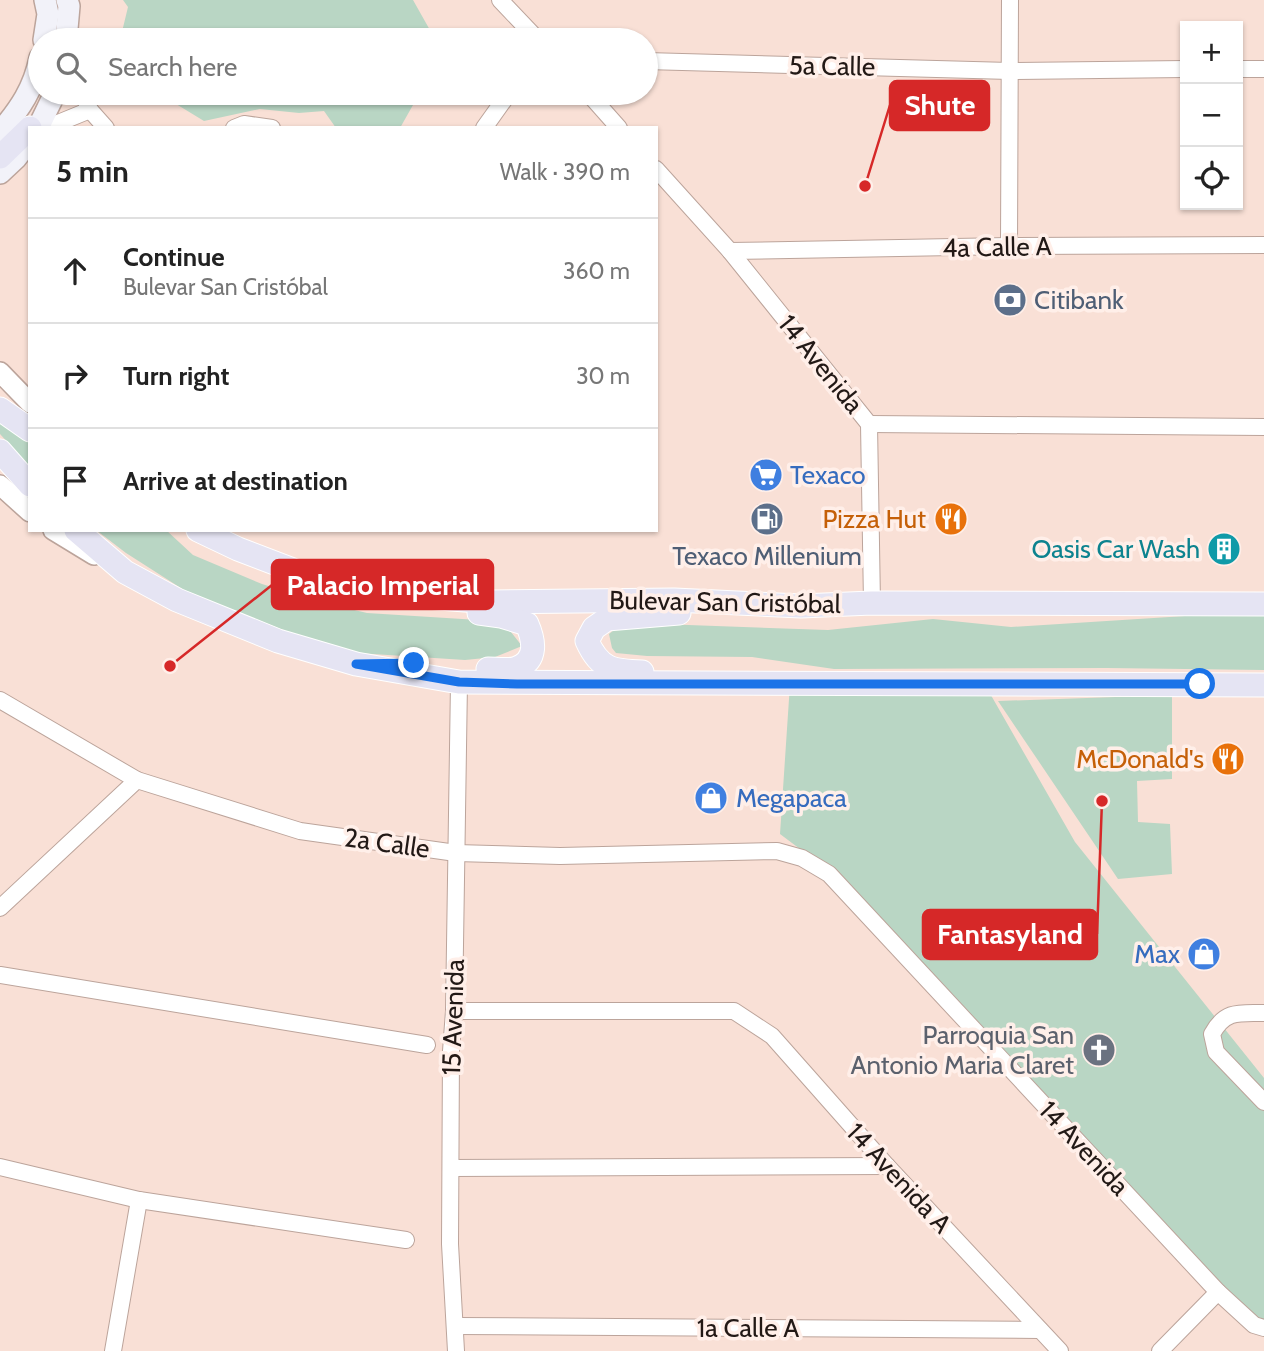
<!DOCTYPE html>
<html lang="en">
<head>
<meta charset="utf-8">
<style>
  :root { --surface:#fff; --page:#f2f2f2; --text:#222; --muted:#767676; --line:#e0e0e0 }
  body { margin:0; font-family:Cabin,sans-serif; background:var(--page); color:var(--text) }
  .controls { position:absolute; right:21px; top:21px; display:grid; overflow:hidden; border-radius:0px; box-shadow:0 2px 5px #0004 }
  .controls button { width:63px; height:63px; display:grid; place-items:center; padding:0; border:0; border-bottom:2px solid var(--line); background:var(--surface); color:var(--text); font:35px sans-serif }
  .stop { position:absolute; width:21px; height:21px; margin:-16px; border:5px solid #1a73e8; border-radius:50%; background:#fff }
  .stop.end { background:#1a73e8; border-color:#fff; box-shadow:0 2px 7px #0008 }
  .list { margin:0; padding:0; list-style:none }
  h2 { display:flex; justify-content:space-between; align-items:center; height:91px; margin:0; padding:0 28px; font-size:30px }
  h2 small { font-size:23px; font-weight:400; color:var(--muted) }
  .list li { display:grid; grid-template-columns:46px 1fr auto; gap:21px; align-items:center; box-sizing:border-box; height:105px; padding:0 28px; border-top:2px solid var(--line) }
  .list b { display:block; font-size:26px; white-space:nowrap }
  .list p { margin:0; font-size:23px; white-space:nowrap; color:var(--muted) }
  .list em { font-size:23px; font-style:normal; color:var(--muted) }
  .icon { flex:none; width:38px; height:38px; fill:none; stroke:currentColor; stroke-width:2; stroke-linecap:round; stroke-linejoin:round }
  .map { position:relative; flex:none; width:1264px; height:1351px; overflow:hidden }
  .search { position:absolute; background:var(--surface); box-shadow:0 2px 5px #0004; left:28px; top:28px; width:630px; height:77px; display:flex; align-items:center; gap:18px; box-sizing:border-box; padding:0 24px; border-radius:38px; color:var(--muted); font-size:26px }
  .panel { position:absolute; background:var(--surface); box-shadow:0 2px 5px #0004; left:28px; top:126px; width:630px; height:406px; border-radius:0px }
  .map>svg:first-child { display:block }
  .green { fill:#b9d6c4 }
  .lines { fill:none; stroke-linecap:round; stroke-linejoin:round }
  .minor-casing { stroke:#bca49b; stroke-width:18 }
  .tertiary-casing { stroke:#bca49b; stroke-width:22 }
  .secondary-casing { stroke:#bca49b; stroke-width:24 }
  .primary-casing { stroke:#fff; stroke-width:25 }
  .minor { stroke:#fff; stroke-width:16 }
  .tertiary { stroke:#fff; stroke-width:19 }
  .secondary { stroke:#f2f2f9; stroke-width:21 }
  .primary { stroke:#e5e4f3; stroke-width:23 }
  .route { stroke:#1a73e8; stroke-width:9 }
  .labels { text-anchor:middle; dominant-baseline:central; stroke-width:7; stroke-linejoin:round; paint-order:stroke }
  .street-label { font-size:26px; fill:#221916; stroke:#ffefe9 }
  .service-label { font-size:26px; fill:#4e5e75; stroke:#ffefe9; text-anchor:start }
  .shop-label { font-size:26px; fill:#366cbe; stroke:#ffefe9; text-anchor:start }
  .food-label { font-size:26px; fill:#c56008; stroke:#ffefe9; text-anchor:end }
  .culture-label { font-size:26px; fill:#0d838f; stroke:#ffefe9; text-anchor:end }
  .worship-label { font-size:26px; fill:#5b616d; stroke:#ffefe9; text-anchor:end }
  .leader { fill:none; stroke:#d62828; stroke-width:2.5 }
  .callout-dot { fill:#d62828; stroke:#ffefe9; stroke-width:2.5 }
  .callout { fill:#d62828; stroke:#d62828; stroke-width:2.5 }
  .callout-label { font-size:28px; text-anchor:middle; font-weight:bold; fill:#fff }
</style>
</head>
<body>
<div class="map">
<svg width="1264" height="1351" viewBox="0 0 1264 1351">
  <rect width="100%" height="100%" fill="#f9e0d6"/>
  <!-- green -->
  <g class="green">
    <path d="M123,0H413L435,39L120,40L128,7Z"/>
    <path d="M158,93H415L413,105L400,128H336L324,111L299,113L260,109L204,121Z"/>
    <path d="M0,422L30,440V467L0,434Z"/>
    <path d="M96,530H166L193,555L262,584L317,601L367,613L494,621L507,627L522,646L495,657L465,660L357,653L298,636L187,592L126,553Z"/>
    <path d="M1264,611V670L1107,668L834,669L752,657L647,656L616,653L612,648L609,634L619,626L633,623L828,630L933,619L1011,627Z"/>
    <path d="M984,683L1075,842L1264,1078V1329L1254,1328L832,873L780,834L790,684Z"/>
    <path d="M1172,695V779L1137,781L1138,822L1170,824L1172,874L1118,879L998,701Z"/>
  </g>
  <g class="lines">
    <defs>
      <g id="minor">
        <path d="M500,0L538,40"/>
        <path d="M646,61L1010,71L1185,69"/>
        <path d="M1238,69H1264"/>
        <path d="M82,93L90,110L106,128"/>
        <path d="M588,93L619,128"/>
        <path d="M46,128L90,110"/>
        <path d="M234,128L244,124L272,128"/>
        <path d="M484,128L509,93"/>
        <path d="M656,169L730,251L869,424L872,603"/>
        <path d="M1009,246L1010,0"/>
        <path d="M730,251L1009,246L1264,245"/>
        <path d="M869,424L1264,427"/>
        <path d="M0,700L137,780L300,831L456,853L560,856L777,851L802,858L829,874L1218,1292L1254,1325L1264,1328"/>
        <path d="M0,908L137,780"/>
        <path d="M0,975L427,1045"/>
        <path d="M454,1011H734L772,1036L887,1166L1060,1351"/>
        <path d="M1264,1013C1239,1013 1225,1010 1212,1034L1216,1052L1264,1102"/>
        <path d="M0,1167L139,1200L406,1240"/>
        <path d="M451,1168L887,1166"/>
        <path d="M456,1326L1040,1330"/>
        <path d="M113,1351L139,1200"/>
        <path d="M456,1351L450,1244L451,1051L454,1011L459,682"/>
        <path d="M1160,1351L1218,1292"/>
      </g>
      <g id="tertiary">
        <path d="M0,372L30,403"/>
        <path d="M0,485L30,512"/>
        <path d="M53,530L94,555"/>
      </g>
      <g id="secondary">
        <path d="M44,40L48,14L45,0"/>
        <path d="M66,40L69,6L67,0"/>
        <path d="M38,128L55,93"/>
        <path d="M0,132C20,109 34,88 40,58"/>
        <path d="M0,173L16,158L30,140"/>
      </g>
      <g id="primary">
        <path d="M0,157L30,128"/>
        <path d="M0,409L30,430"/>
        <path d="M0,451L30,485"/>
        <path d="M76,530L125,572L177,600L278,641L356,664L459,682L1264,685"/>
        <path d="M198,530L238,549L306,575L374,593L491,602L674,600L801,606L872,603L1264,604"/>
        <path d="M479,613L501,616L527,624C534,640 538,660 517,668C510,671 496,669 488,669"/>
        <path d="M642,672C613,671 600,670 587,641L594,628L607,619L679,613"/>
      </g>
    </defs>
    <!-- minor casing -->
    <use href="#minor" class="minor-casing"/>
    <!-- tertiary casing -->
    <use href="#tertiary" class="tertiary-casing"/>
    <!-- secondary casing -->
    <use href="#secondary" class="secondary-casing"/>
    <!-- primary casing -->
    <use href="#primary" class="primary-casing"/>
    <!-- minor -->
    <use href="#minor" class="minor"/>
    <!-- tertiary -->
    <use href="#tertiary" class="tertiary"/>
    <!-- secondary -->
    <use href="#secondary" class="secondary"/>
    <!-- primary -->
    <use href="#primary" class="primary"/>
  </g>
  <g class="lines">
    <!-- route -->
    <path class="route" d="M414,663L356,664L459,682L517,684H1200"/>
  </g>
  <!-- icons -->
  <defs>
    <symbol id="bank-disc" viewBox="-11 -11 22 22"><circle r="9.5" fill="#5c6f8a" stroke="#ffefe9"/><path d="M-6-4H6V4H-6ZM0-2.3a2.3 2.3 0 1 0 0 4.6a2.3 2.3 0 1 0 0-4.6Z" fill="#fff"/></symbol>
    <symbol id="supermarket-disc" viewBox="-11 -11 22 22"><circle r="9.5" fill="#3f7fe0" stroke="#ffefe9"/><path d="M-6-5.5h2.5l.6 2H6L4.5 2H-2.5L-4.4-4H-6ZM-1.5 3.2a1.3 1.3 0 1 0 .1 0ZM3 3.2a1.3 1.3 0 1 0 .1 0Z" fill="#fff"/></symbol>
    <symbol id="fuel-disc" viewBox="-11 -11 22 22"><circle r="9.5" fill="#5c6f8a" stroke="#ffefe9"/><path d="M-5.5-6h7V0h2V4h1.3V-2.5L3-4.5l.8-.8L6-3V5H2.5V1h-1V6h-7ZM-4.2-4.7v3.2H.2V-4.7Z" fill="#fff"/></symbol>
    <symbol id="restaurant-disc" viewBox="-11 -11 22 22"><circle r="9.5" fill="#e8710a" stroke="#ffefe9"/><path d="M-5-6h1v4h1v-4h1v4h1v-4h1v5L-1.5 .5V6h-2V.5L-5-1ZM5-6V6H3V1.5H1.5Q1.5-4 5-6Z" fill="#fff"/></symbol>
    <symbol id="building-disc" viewBox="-11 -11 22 22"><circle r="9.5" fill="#0f9aa8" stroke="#ffefe9"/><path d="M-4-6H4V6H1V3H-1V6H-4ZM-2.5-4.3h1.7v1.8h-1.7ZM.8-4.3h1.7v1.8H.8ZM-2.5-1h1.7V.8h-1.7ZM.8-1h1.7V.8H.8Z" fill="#fff"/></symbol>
    <symbol id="shop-disc" viewBox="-11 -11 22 22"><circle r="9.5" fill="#3f7fe0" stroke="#ffefe9"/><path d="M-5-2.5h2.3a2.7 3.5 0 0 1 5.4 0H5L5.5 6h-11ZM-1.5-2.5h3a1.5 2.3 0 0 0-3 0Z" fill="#fff"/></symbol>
    <symbol id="church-disc" viewBox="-11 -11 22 22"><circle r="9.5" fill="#6b7280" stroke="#ffefe9"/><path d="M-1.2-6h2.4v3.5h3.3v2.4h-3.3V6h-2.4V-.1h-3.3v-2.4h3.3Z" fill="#fff"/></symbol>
  </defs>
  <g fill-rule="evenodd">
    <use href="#bank-disc" x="991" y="281" width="38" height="38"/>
    <use href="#supermarket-disc" x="747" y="456" width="38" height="38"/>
    <use href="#fuel-disc" x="748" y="500" width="38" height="38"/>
    <use href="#restaurant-disc" x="932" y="500" width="38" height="38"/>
    <use href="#building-disc" x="1205" y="530" width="38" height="38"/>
    <use href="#restaurant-disc" x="1209" y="740" width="38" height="38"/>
    <use href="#shop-disc" x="692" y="779" width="38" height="38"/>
    <use href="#shop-disc" x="1185" y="935" width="38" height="38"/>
    <use href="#church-disc" x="1080" y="1031" width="38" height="38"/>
  </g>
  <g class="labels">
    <!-- street labels -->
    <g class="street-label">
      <text transform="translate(832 66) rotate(1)">5a Calle</text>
      <text transform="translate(997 247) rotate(-1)">4a Calle A</text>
      <text transform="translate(821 364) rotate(51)">14 Avenida</text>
      <text transform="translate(725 602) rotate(1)">Bulevar San Cristóbal</text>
      <text transform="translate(387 843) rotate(8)">2a Calle</text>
      <text transform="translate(453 1017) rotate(-88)">15 Avenida</text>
      <text transform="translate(1084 1148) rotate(47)">14 Avenida</text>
      <text transform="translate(899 1178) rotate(47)">14 Avenida A</text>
      <text x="748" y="1328">1a Calle A</text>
    </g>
    <!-- service labels -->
    <g class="service-label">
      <text x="1034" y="300">Citibank</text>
      <text x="767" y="556" text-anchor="middle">Texaco Millenium</text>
    </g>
    <!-- shop labels -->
    <g class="shop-label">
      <text x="790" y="475">Texaco</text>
      <text x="736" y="798">Megapaca</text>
      <text x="1180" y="954" text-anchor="end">Max</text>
    </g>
    <!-- food labels -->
    <g class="food-label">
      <text x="926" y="519">Pizza Hut</text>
      <text x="1204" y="759">McDonald's</text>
    </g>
    <!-- culture labels -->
    <g class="culture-label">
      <text x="1200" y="549">Oasis Car Wash</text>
    </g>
    <!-- worship labels -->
    <g class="worship-label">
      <text x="1074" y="1035">Parroquia San<tspan x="1074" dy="30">Antonio Maria Claret</tspan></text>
    </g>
  </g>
  <!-- callouts -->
  <path class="leader" d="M865 186L890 105M170 666L272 585M1102 801L1097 934"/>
  <g class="callout-dot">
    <circle cx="865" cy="186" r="7"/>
    <circle cx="170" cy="666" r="7"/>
    <circle cx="1102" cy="801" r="7"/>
  </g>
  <g class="callout">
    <rect x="890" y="81" width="99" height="49" rx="7"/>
    <rect x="272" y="560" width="221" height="49" rx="7"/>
    <rect x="923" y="910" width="174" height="49" rx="7"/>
  </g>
  <g class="callout-label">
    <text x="940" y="115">Shute</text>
    <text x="383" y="595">Palacio Imperial</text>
    <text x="1010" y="944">Fantasyland</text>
  </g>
</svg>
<div class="controls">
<button>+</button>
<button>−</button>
<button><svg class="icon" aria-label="locate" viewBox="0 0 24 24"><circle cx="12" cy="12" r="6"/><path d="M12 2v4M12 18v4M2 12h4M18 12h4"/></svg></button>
</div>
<div class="stop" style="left:1200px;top:684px"></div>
<div class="stop end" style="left:414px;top:663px"></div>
<div class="search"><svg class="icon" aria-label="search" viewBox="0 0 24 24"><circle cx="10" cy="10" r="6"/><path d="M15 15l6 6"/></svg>Search here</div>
<section class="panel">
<h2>5 min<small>Walk · 390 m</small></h2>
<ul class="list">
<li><svg class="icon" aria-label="ahead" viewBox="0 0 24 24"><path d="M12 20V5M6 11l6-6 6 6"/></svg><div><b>Continue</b><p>Bulevar San Cristóbal</p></div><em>360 m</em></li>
<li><svg class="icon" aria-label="right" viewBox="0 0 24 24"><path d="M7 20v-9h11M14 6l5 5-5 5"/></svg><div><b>Turn right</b></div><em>30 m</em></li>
<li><svg class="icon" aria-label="arrive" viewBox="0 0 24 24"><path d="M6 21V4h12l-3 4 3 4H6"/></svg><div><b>Arrive at destination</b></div></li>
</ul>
</section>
</div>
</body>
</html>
